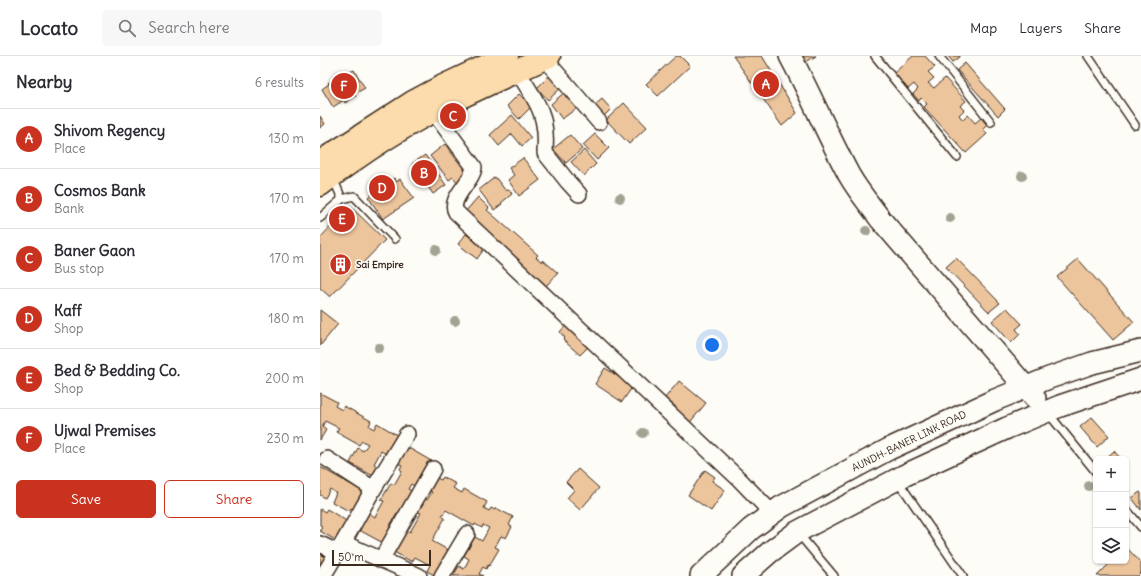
<!DOCTYPE html>
<html lang="en">
<head>
<meta charset="utf-8">
<style>
  :root { --surface:#fff; --page:#f7f7f7; --text:#2b2b33; --muted:#7c7c81; --line:#e1e1e2; --accent:#c8321e }
  body { margin:0; font-family:Delius,sans-serif; background:var(--page); color:var(--text) }
  .controls { position:absolute; right:12px; bottom:12px; display:grid; overflow:hidden; border-radius:6px; box-shadow:0 1px 3px #0004 }
  .controls button { width:36px; height:36px; display:grid; place-items:center; padding:0; border:0; border-bottom:1px solid var(--line); background:var(--surface); color:var(--text); font:20px sans-serif }
  .scale { position:absolute; left:12px; bottom:10px; width:99px; box-sizing:border-box; padding-left:4px; border:2px solid #3b2a1e; border-top:0; font-size:11px; line-height:14px; white-space:nowrap; color:#3b2a1e; -webkit-text-stroke:3px #fdfcf7; paint-order:stroke }
  .you { position:absolute; left:392px; top:289px; width:14px; height:14px; margin:-10px; border:3px solid #fff; border-radius:50%; background:#1a73e8; box-shadow:0 0 0 6px #1a73e833 }
  .badge { display:grid; place-items:center; width:26px; height:26px; border-radius:50%; background:var(--accent); color:#fff; font-size:13px; font-weight:700 }
  .pin { position:absolute; translate:-50% -50%; border:2px solid #fff; box-shadow:0 1px 4px #0006 }
  .list { margin:0; padding:0; list-style:none }
  h2 { display:flex; justify-content:space-between; align-items:center; height:52px; margin:0; padding:0 16px; font-size:17px }
  h2 small { font-size:13px; font-weight:400; color:var(--muted) }
  .list li { display:grid; grid-template-columns:26px 1fr auto; gap:12px; align-items:center; box-sizing:border-box; height:60px; padding:0 16px; border-top:1px solid var(--line) }
  .list b { display:block; font-size:15px; white-space:nowrap }
  .list p { margin:0; font-size:13px; white-space:nowrap; color:var(--muted) }
  .list em { font-size:13px; font-style:normal; color:var(--muted) }
  .actions { display:flex; gap:8px; padding:12px 16px }
  .actions a { flex:1; padding:9px 0; border:1px solid var(--accent); border-radius:6px; text-align:center; font-size:14px; color:var(--accent) }
  .actions .main { background:var(--accent); color:#fff }
  .icon { flex:none; width:22px; height:22px; fill:none; stroke:currentColor; stroke-width:2; stroke-linecap:round; stroke-linejoin:round }
  .map { position:relative; flex:none; width:821px; height:520px; overflow:hidden }
  header { display:flex; align-items:center; gap:24px; box-sizing:border-box; height:56px; padding:0 20px; background:var(--surface); border-bottom:1px solid var(--line) }
  header strong { font-size:19px }
  nav { display:flex; gap:22px; margin-inline-start:auto; font-size:14px }
  .search { width:280px; height:36px; background:var(--page); display:flex; align-items:center; gap:10px; box-sizing:border-box; padding:0 14px; border-radius:6px; color:var(--muted); font-size:15px }
  main { display:flex }
  aside { flex:1; background:var(--surface) }
  .map>svg:first-child { display:block }
  .building { fill:#edc59d; stroke:#3b2a1e }
  .lines { fill:none; stroke-linecap:round; stroke-linejoin:round }
  .lane-casing { stroke:#3b2a1e; stroke-width:10 }
  .street-casing { stroke:#3b2a1e; stroke-width:18 }
  .secondary-casing { stroke:#3b2a1e; stroke-width:24 }
  .primary-casing { stroke:#3b2a1e; stroke-width:25 }
  .lane { stroke:#fdfcf7; stroke-width:7 }
  .street { stroke:#fdfcf7; stroke-width:15 }
  .secondary { stroke:#fdfcf7; stroke-width:21 }
  .primary { stroke:#fcdcac; stroke-width:22 }
  .tree { fill:#a3a393 }
  .labels { text-anchor:middle; dominant-baseline:central; stroke-width:3; stroke-linejoin:round; paint-order:stroke }
  .poi-label { font-size:10px; font-weight:bold; fill:#3b2a1e; stroke:#fdfcf7; text-anchor:start }
  .street-label { font-size:10px; fill:#3b2a1e; stroke:#fdfcf7 }
</style>
</head>
<body>
<header>
<strong>Locato</strong>
<div class="search"><svg class="icon" aria-label="search" viewBox="0 0 24 24"><circle cx="10" cy="10" r="6"/><path d="M15 15l6 6"/></svg>Search here</div>
<nav><a>Map</a><a>Layers</a><a>Share</a></nav>
</header>
<main>
<aside>
<h2>Nearby<small>6 results</small></h2>
<ul class="list">
<li><span class="badge">A</span><div><b>Shivom Regency</b><p>Place</p></div><em>130 m</em></li>
<li><span class="badge">B</span><div><b>Cosmos Bank</b><p>Bank</p></div><em>170 m</em></li>
<li><span class="badge">C</span><div><b>Baner Gaon</b><p>Bus stop</p></div><em>170 m</em></li>
<li><span class="badge">D</span><div><b>Kaff</b><p>Shop</p></div><em>180 m</em></li>
<li><span class="badge">E</span><div><b>Bed &amp; Bedding Co.</b><p>Shop</p></div><em>200 m</em></li>
<li><span class="badge">F</span><div><b>Ujwal Premises</b><p>Place</p></div><em>230 m</em></li>
</ul>
<div class="actions"><a class="main">Save</a><a>Share</a></div>
</aside>
<div class="map">
<svg width="821" height="520" viewBox="0 0 821 520">
  <rect width="100%" height="100%" fill="#fdfcf7"/>
  <filter id="ink" filterUnits="userSpaceOnUse"><feTurbulence type="fractalNoise" baseFrequency=".025" numOctaves="2"/><feDisplacementMap in="SourceGraphic" scale="8" xChannelSelector="R" yChannelSelector="G"/><feConvolveMatrix kernelMatrix="1 2 1 2 8 2 1 2 1" color-interpolation-filters="sRGB"/></filter>
  <g filter="url(#ink)">
    <!-- building -->
    <g class="building">
      <path d="M356,0H360L370,10L338,40L326,28Z"/>
      <path d="M413,0H442L477,57L462,70Z"/>
      <path d="M480,0H496L484,7Z"/>
      <path d="M593,0H605L615,11L608,16L614,22L608,27L614,32L625,22L646,45L640,50L644,54L639,59L643,64L648,59L655,67L661,62L667,69L663,73L667,78L646,97L604,51L607,48L601,42L599,45L593,38L598,33L594,28L588,33L574,17Z"/>
      <path d="M628,0H640V1L633,6Z"/>
      <path d="M645,7L685,53L678,60L637,14Z"/>
      <path d="M34,14L45,32L34,38L36,40L25,47L24,44L13,51L2,33L9,28L8,27L25,17L26,18Z"/>
      <path d="M230,19L241,32L228,44L217,32Z"/>
      <path d="M247,34L261,49L242,63L231,48Z"/>
      <path d="M199,38L204,43L206,41L213,49L199,63L187,50Z"/>
      <path d="M282,43L291,53L283,61L274,50Z"/>
      <path d="M304,47L327,71L309,88L286,64Z"/>
      <path d="M192,59L211,82L202,90L192,78L179,90L170,79Z"/>
      <path d="M0,60L5,68L0,72Z"/>
      <path d="M275,78L289,92L277,104L263,89Z"/>
      <path d="M250,79L262,93L246,107L233,93Z"/>
      <path d="M125,88L149,120L139,128L133,121L129,124L110,100Z"/>
      <path d="M264,94L276,108L264,120L251,106Z"/>
      <path d="M105,99L126,129L113,138L92,108Z"/>
      <path d="M203,102L220,124L199,140L188,124L194,119L189,112Z"/>
      <path d="M175,121L186,135L189,133L192,138L181,147L182,148L174,154L159,134Z"/>
      <path d="M74,122L76,126L80,123L94,142L63,163L48,141Z"/>
      <path d="M158,141L169,152L167,154L218,199L216,201L222,206L223,204L238,217L225,231L162,173L164,171L156,164L154,165L145,156Z"/>
      <path d="M30,150L65,184L10,241L0,232V182Z"/>
      <path d="M146,178L164,193L157,203L138,188Z"/>
      <path d="M636,202L680,247L669,256L626,211Z"/>
      <path d="M758,203L814,266L793,284L737,221Z"/>
      <path d="M687,252L702,268L696,273L700,278L691,287L672,265Z"/>
      <path d="M0,254L18,268L0,290Z"/>
      <path d="M246,269L269,290L260,299L243,284L245,282L240,276Z"/>
      <path d="M285,312L313,330L302,346L275,328Z"/>
      <path d="M359,325L386,347L367,370L350,357L356,351L345,342Z"/>
      <path d="M0,337L17,346L15,350L22,354L24,350L51,365L49,370L54,373L57,367L77,379L66,398L61,395L54,408L58,411L53,420L30,407L38,392L43,395L48,388L42,385L39,389L16,376L19,372L5,365L2,371L6,374L0,384Z"/>
      <path d="M772,361L789,380L777,391L760,371Z"/>
      <path d="M87,391L113,406L98,432L91,428L88,433L95,437L83,458L78,456L69,471L74,474L65,488L39,474L49,457L55,461L64,445L61,444L71,427L74,429L82,415L80,413L82,409L77,407Z"/>
      <path d="M794,395L801,403H785Z"/>
      <path d="M0,411L44,436L34,454L31,452L29,455L12,446L16,437L10,433L5,442L0,439Z"/>
      <path d="M258,413L279,432L260,454L247,442L254,434L246,426Z"/>
      <path d="M385,414L395,421L392,425L405,434L391,455L368,439Z"/>
      <path d="M123,421L136,428L133,432L142,437L144,433L167,446L164,452L169,455L171,452L175,454L176,452L193,461L189,469L192,471L186,482L181,480L175,491L179,493L169,510L168,509L166,513L163,511L159,518L163,520H133L139,510L144,513L149,503L144,500L155,481L162,485L169,472L163,469L162,472L155,468L154,470L126,454L122,460L125,462L112,485L128,494L114,519L107,515L110,509L95,501L92,506L74,496L87,474L90,476L101,457L98,456L105,443L107,444L112,436L109,435L117,422L121,424Z"/>
      <path d="M820,436L821,437V454L812,442Z"/>
      <path d="M0,453L5,456L7,453L28,466L17,485L0,475L2,470L0,469Z"/>
      <path d="M806,491L821,507V517L818,520H777L792,505H806Z"/>
      <path d="M0,498L7,502L0,513Z"/>
    </g>
    <g class="lines">
      <defs>
        <g id="lane">
          <path d="M555,0L637,101"/>
          <path d="M619,0L671,66"/>
          <path d="M768,0L815,69"/>
          <path d="M22,143L34,140L75,183"/>
          <path d="M0,162L22,143L13,122"/>
          <path d="M728,357L776,416"/>
          <path d="M578,425L643,520"/>
          <path d="M806,453L821,471"/>
          <path d="M478,477L514,520"/>
        </g>
        <g id="street">
          <path d="M224,2L279,66"/>
          <path d="M197,15C217,46 228,58 225,97L248,126L259,138"/>
          <path d="M113,55L154,111C153,126 128,142 136,156L419,423L452,457"/>
          <path d="M7,403L49,430L52,433L51,437L23,487"/>
          <path d="M51,437L87,378"/>
          <path d="M0,488L17,496"/>
          <path d="M61,504L113,413"/>
          <path d="M3,520L23,487L99,520"/>
          <path d="M122,520L147,478"/>
        </g>
        <g id="secondary">
          <path d="M470,0C491,39 508,80 529,119C538,135 550,149 561,164L715,342"/>
          <path d="M381,520L431,473L461,451L569,393L675,344L729,322L772,307L821,295"/>
          <path d="M423,520L450,496L477,476L583,420L687,372L740,350L821,323"/>
        </g>
        <g id="primary">
          <path d="M0,106L93,46L121,31L187,0"/>
          <path d="M0,129C40,98 84,69 129,47C162,30 196,16 229,0"/>
        </g>
      </defs>
      <!-- lane casing -->
      <use href="#lane" class="lane-casing"/>
      <!-- street casing -->
      <use href="#street" class="street-casing"/>
      <!-- secondary casing -->
      <use href="#secondary" class="secondary-casing"/>
      <!-- primary casing -->
      <use href="#primary" class="primary-casing"/>
      <!-- lane -->
      <use href="#lane" class="lane"/>
      <!-- street -->
      <use href="#street" class="street"/>
      <!-- secondary -->
      <use href="#secondary" class="secondary"/>
      <!-- primary -->
      <use href="#primary" class="primary"/>
    </g>
    <!-- trees -->
    <g class="tree">
      <circle cx="702" cy="120" r="5"/>
      <circle cx="300" cy="142" r="5"/>
      <circle cx="630" cy="162" r="5"/>
      <circle cx="546" cy="175" r="5"/>
      <circle cx="116" cy="194" r="5"/>
      <circle cx="135" cy="265" r="5"/>
      <circle cx="59" cy="292" r="5"/>
      <circle cx="323" cy="377" r="5"/>
      <circle cx="769" cy="430" r="5"/>
    </g>
  </g>
  <!-- icons -->
  <defs>
    <symbol id="building-disc" viewBox="-11 -11 22 22"><circle r="9.5" fill="#c8321e" stroke="#fdfcf7"/><path d="M-4-6H4V6H1V3H-1V6H-4ZM-2.5-4.3h1.7v1.8h-1.7ZM.8-4.3h1.7v1.8H.8ZM-2.5-1h1.7V.8h-1.7ZM.8-1h1.7V.8H.8Z" fill="#fff"/></symbol>
  </defs>
  <g fill-rule="evenodd">
    <use href="#building-disc" x="8" y="196" width="25" height="25"/>
  </g>
  <g class="labels">
    <!-- poi labels -->
    <g class="poi-label">
      <text x="36" y="208">Sai Empire</text>
    </g>
    <!-- street labels -->
    <g class="street-label">
      <text transform="translate(589 385) rotate(-26)">AUNDH-BANER LINK ROAD</text>
    </g>
  </g>
</svg>
<div class="controls">
<button>+</button>
<button>−</button>
<button><svg class="icon" aria-label="layers" viewBox="0 0 24 24"><path d="M12 4l9 5-9 5-9-5zM3 14l9 5 9-5"/></svg></button>
</div>
<div class="scale">50 m</div>
<div class="you"></div>
<div class="pin badge" style="left:446px;top:28px">A</div>
<div class="pin badge" style="left:104px;top:117px">B</div>
<div class="pin badge" style="left:133px;top:60px">C</div>
<div class="pin badge" style="left:62px;top:132px">D</div>
<div class="pin badge" style="left:22px;top:163px">E</div>
<div class="pin badge" style="left:24px;top:30px">F</div>
</div>
</main>
</body>
</html>
